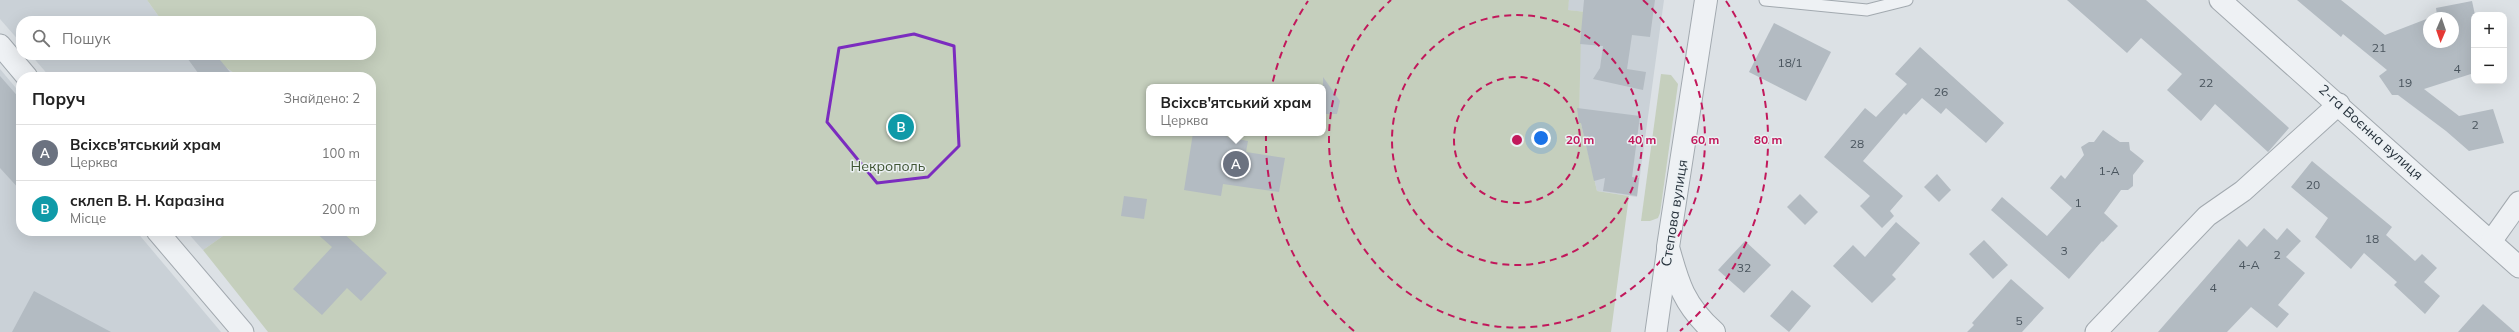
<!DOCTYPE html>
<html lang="uk">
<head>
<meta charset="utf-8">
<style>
  :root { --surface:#fff; --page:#f6f6f6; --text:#222; --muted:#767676; --line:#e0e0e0; --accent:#ea580c }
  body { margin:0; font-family:Mulish,sans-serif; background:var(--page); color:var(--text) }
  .controls { position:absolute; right:12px; top:12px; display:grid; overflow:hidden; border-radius:8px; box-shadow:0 4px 16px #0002 }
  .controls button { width:36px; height:36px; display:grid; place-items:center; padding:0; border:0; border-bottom:1px solid var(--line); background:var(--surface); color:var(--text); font:20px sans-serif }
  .compass { position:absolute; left:2423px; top:12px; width:36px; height:36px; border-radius:50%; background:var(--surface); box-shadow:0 4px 16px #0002; rotate:182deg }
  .you { position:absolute; left:1541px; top:138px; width:14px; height:14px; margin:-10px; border:3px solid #fff; border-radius:50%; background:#1a73e8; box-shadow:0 0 0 6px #1a73e833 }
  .badge { display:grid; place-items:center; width:26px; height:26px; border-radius:50%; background:var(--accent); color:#fff; font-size:13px; font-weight:700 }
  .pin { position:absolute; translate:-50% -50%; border:2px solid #fff; box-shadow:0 1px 4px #0006 }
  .popup { position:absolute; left:1146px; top:84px; width:180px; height:52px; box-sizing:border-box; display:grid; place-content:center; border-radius:8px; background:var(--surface); filter:drop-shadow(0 1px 3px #0005); font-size:13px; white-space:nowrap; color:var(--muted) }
  .popup b { font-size:15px; color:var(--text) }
  .popup::after { content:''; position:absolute; left:50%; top:100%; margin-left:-8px; border:8px solid transparent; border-top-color:var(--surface) }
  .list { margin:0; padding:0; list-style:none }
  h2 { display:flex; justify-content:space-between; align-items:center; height:52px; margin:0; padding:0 16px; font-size:17px }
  h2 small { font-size:13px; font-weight:400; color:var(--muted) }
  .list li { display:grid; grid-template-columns:26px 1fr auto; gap:12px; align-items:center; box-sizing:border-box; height:56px; padding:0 16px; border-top:1px solid var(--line) }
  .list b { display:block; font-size:15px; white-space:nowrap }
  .list p { margin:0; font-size:13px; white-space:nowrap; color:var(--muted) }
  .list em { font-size:13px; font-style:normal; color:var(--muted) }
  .icon { flex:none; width:22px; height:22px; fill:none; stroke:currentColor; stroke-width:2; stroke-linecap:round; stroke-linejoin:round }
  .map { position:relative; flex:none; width:2519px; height:332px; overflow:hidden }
  .search { position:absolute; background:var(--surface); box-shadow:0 4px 16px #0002; left:16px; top:16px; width:360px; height:44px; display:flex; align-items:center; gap:10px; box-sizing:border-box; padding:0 14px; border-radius:16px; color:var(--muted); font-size:15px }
  .panel { position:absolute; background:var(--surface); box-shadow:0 4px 16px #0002; left:16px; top:72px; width:360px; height:164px; border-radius:16px }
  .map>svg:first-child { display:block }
  .built { fill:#cad1d7 }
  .green { fill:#c5cfbd; fill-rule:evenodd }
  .building { fill:#b3bbc2 }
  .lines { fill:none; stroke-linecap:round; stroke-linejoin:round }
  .service-casing { stroke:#a2a9af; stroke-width:13 }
  .minor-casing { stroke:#a2a9af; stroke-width:23 }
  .tertiary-casing { stroke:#a2a9af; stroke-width:24 }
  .service { stroke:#eef1f4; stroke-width:11 }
  .minor { stroke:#eef1f4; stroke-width:21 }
  .tertiary { stroke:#eef1f4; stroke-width:22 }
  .marked { fill:none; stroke:#7b2cbf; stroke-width:3; stroke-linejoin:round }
  .ring { fill:none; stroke:#c2185b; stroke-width:2; stroke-dasharray:7 5 }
  .labels { text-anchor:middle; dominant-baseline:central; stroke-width:3; stroke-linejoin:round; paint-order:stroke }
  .number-label { font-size:12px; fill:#49545d }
  .street-label { font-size:14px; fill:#26313b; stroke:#ebf0f3 }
  .park-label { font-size:14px; fill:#405634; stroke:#ebf0f3 }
  .centre { fill:#c2185b; stroke:#ebf0f3; stroke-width:2 }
  .ring-label { font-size:12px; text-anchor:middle; font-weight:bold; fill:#c2185b; stroke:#ebf0f3; stroke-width:3; stroke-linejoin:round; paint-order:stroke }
</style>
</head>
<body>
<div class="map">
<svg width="2519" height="332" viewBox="0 0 2519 332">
  <rect width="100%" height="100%" fill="#dce1e5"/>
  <!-- built -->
  <g class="built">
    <path d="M0,0H147L162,21H21V43L0,19Z"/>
    <path d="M1569,0H1664L1637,197L1597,191L1581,124L1579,123L1580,44L1581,33L1605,14L1567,10Z"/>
    <path d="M31,55H216L225,67L240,77H50Z"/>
    <path d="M0,69L21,94V231H136L221,332H0Z"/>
    <path d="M186,231H230L203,250Z"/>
  </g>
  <!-- green -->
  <g class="green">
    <path d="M147,0H1569L1568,10L1605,14L1581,33L1579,122L1581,123L1597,191L1629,196L1611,332H268L203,250L230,231H371V77H240L225,67L216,55H371V21H162ZM1149,87H1323V133H1149Z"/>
    <path d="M1661,74L1671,75L1678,84L1660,213L1658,218L1650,221H1641Z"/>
  </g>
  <!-- building -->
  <g class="building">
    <path d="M1584,0H1655L1650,37L1632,35L1627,69L1646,72L1643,90L1593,79L1600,68L1603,46L1580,44Z"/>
    <path d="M2067,0H2146L2289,128L2268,152L2215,104L2201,121L2167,90L2182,74L2141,38L2127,53Z"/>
    <path d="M2297,0H2341L2385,35L2429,18V42H2453V18H2429L2437,15L2436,8L2472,1L2475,15L2474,73L2424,89L2459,116L2493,109L2504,143L2469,151L2446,131L2398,95H2392L2379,76L2387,70L2343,34L2341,37Z"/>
    <path d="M1774,23L1831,52L1806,101L1749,72Z"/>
    <path d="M1920,47L2004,123L1986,143L1946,108L1941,114L1922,98L1906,115L1904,113L1863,161L1903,196L1890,211L1894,216L1882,228L1860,206L1870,196L1824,157L1865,108L1876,117L1907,84L1895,74Z"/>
    <path d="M185,55H216L234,77H201Z"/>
    <path d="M0,76L21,100V191L0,168Z"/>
    <path d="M1323,77L1340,101L1337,114H1323Z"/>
    <path d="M1577,108L1640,116L1632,177L1639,178L1637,196L1603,191L1605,178L1594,181L1581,123H1579Z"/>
    <path d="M892,115L913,118L909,139L888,136Z"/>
    <path d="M2103,130L2120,142H2129L2130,150L2144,161L2133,175V186L2128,190H2121L2104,213L2118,226L2103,242L2102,241L2069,279L1991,210L2002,197L2047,236L2072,208L2050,188L2061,175L2065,179L2084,155L2081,147L2089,142H2094Z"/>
    <path d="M1193,133L1227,134V137L1248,141L1246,152L1285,158L1279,192L1223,184L1221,196L1184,190Z"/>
    <path d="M2312,161L2392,227L2386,235L2415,261L2422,254L2437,268L2424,282L2440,296L2425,314L2394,285L2397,282L2364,253L2351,269L2315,237L2328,218L2291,187Z"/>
    <path d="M1937,174L1951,190L1939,202L1924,187Z"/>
    <path d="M1800,194L1818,212L1805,225L1787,207Z"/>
    <path d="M1124,196L1147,199L1144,219L1121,216Z"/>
    <path d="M1896,222L1920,243L1892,275L1896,279L1872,303L1833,266L1853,245L1865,257Z"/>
    <path d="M2264,228L2277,240L2287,228L2301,241L2286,257L2305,273L2278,305L2289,314L2277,328L2251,307L2227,332H2158L2239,239L2247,247Z"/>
    <path d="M314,231H341L387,273L361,301L347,288L322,315L293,289L332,247Z"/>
    <path d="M1984,240L2008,265L1993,279L1969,254Z"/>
    <path d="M1745,241L1771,265L1744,293L1718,270Z"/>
    <path d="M2011,279L2044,308L2022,332H1967L1974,325L1972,323Z"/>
    <path d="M1792,290L1811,306L1789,332L1770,316Z"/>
    <path d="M34,291L111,332H12Z"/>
    <path d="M2483,304L2515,332H2458Z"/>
  </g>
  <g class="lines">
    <defs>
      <path id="service" d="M1765,0L1867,10L1907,0"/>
      <g id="minor">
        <path d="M2220,0L2519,267"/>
        <path d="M0,45L27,77"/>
        <path d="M157,231L243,332"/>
        <path d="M2492,240L2519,202"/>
        <path d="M1656,332L1668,247"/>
        <path d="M2096,332L2207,216L2243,191L2339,104"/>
      </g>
      <path id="tertiary" d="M1706,0L1668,247C1678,284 1684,305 1714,332"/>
    </defs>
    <!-- service casing -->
    <use href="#service" class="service-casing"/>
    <!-- minor casing -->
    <use href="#minor" class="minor-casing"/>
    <!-- tertiary casing -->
    <use href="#tertiary" class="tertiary-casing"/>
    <!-- service -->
    <use href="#service" class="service"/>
    <!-- minor -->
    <use href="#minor" class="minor"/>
    <!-- tertiary -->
    <use href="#tertiary" class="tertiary"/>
  </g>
  <!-- marked area -->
  <path class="marked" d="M914,34L954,46L959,146L928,177L877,183L827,122L839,48Z"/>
  <!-- distance rings -->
  <g class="ring">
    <circle cx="1517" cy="140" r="63"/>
    <circle cx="1517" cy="140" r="125"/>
    <path d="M1643 0A188 188 0 1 1 1391 0"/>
    <path d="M1354 331A251 251 0 0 1 1308 1M1726 1A251 251 0 0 1 1680 331"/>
  </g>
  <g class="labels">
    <!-- number labels -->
    <g class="number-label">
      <text x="2379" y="47">21</text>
      <text x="1790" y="62">18/1</text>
      <text x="2457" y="68">4</text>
      <text x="2206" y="82">22</text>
      <text x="2405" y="82">19</text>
      <text x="1941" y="91">26</text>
      <text x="2475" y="124">2</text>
      <text x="1857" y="143">28</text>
      <text x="2109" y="170">1-А</text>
      <text x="2313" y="184">20</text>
      <text x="2078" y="202">1</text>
      <text x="2372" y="238">18</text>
      <text x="2064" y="250">3</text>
      <text x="2277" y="254">2</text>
      <text x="2249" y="264">4-А</text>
      <text x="1744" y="267">32</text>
      <text x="2213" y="287">4</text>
      <text x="2019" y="320">5</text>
    </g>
    <!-- street labels -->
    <g class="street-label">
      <text transform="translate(2371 132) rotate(42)">2-га Воєнна вулиця</text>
      <text transform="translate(1674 213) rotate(-81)">Степова вулиця</text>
    </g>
    <!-- park labels -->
    <g class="park-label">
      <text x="888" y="166">Некрополь</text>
    </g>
  </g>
  <circle cx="1517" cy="140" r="6" class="centre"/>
  <g class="ring-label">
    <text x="1580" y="144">20 m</text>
    <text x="1642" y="144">40 m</text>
    <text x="1705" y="144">60 m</text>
    <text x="1768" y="144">80 m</text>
  </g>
</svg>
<div class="controls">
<button>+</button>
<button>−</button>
</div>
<svg class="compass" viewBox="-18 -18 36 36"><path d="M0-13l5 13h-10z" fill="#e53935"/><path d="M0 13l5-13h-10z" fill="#767676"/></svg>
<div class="you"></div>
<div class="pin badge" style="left:1236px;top:164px;background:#6b7280">A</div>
<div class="popup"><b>Всіхсв'ятський храм</b>Церква</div>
<div class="pin badge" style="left:901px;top:127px;background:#0f9aa8">B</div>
<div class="search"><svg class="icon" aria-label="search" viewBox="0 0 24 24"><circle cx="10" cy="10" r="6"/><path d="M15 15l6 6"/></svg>Пошук</div>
<section class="panel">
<h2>Поруч<small>Знайдено: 2</small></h2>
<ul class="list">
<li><span class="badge" style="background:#6b7280">A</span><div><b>Всіхсв'ятський храм</b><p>Церква</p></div><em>100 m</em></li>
<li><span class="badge" style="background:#0f9aa8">B</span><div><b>склеп В. Н. Каразіна</b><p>Місце</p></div><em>200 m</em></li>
</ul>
</section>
</div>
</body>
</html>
